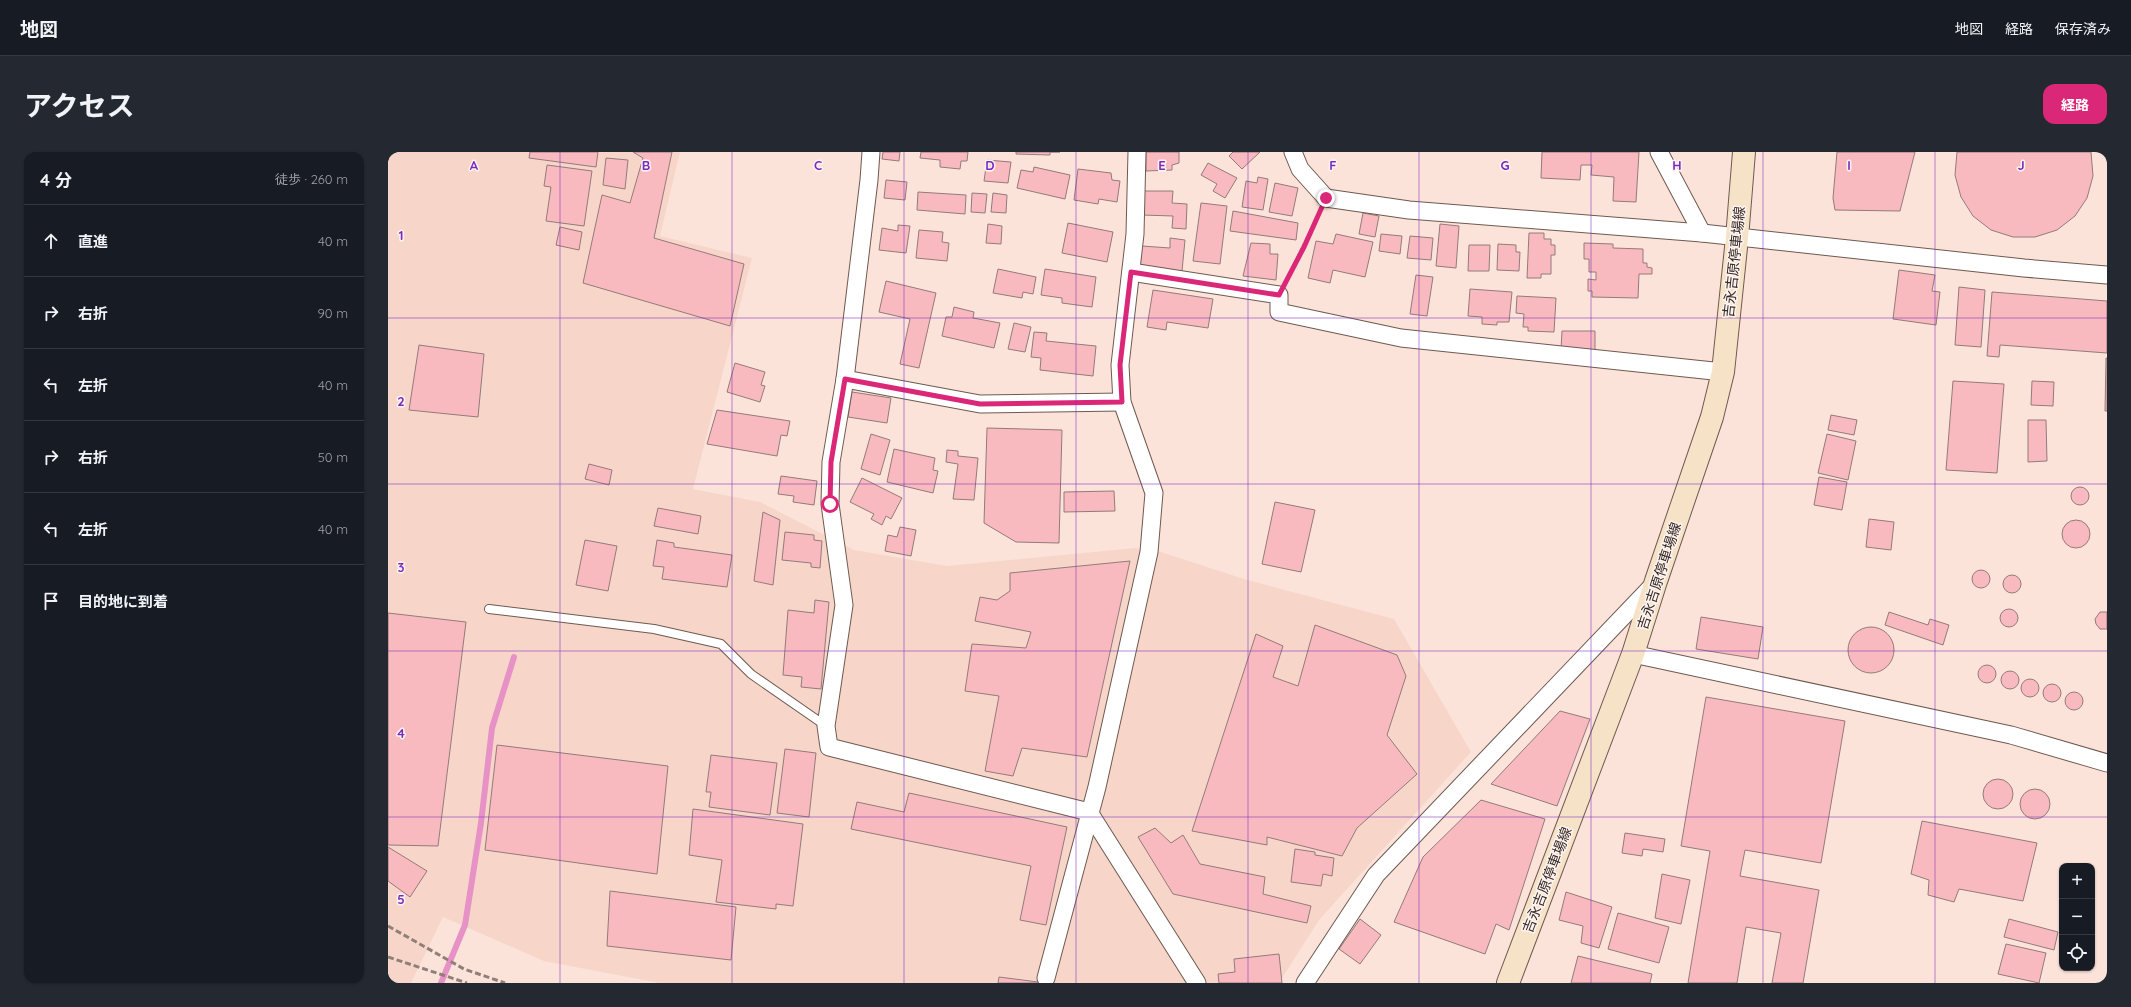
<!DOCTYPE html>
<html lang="ja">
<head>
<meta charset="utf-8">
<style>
  :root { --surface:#171b24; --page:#242831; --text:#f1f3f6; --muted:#9ea1a6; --line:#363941; --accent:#db2777 }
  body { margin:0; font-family:Quicksand,"Noto Sans JP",sans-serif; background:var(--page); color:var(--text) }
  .controls { position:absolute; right:12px; bottom:12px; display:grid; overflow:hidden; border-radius:8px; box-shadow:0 1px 3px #0004 }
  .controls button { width:36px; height:36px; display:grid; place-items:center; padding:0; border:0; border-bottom:1px solid var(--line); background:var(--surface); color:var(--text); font:20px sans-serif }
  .stop { position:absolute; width:12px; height:12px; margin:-9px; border:3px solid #db2777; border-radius:50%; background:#fff }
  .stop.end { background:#db2777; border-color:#fff; box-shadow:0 1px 4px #0008 }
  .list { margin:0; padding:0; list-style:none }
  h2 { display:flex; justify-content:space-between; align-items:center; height:52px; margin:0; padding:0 16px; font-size:17px }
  h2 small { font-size:13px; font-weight:400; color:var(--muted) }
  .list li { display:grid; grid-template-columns:26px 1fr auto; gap:12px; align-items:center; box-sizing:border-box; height:72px; padding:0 16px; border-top:1px solid var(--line) }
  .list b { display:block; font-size:15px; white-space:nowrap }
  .list em { font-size:13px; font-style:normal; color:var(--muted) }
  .icon { flex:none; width:22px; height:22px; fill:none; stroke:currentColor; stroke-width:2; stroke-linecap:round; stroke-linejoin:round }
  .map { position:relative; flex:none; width:1719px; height:831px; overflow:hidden; border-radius:12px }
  header { display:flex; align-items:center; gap:24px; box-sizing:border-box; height:56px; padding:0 20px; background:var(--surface); border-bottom:1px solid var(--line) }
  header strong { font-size:19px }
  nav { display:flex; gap:22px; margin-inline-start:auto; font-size:14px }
  .intro { display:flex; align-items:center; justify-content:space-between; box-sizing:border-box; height:96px; padding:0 24px }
  h1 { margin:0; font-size:28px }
  .button { padding:10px 18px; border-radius:12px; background:var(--accent); color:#fff; font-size:14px; font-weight:700 }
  main { display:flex; gap:24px; padding:0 24px }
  aside { flex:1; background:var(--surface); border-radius:12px; box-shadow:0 1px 3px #0004 }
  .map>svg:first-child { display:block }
  .built { fill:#f7d6c9 }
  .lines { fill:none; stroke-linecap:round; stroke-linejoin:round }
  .stream { stroke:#e792c6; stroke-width:6 }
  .building { fill:#f9babf; stroke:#937a7c }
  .lane-casing { stroke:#6e5951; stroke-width:10 }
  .street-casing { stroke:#6e5951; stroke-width:19 }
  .secondary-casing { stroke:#6e5951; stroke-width:24 }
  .path { stroke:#92827b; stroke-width:2.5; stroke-dasharray:4 2; stroke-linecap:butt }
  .lane { stroke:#fff; stroke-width:8 }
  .street { stroke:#fff; stroke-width:17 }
  .secondary { stroke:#f6e2c7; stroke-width:22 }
  .rail { stroke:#907f79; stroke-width:3; stroke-dasharray:6 3; stroke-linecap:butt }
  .route { stroke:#db2777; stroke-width:5 }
  .grid { fill:none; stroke:#7b2cbf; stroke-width:1; stroke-opacity:0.55 }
  .labels { text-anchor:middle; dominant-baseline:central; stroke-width:3; stroke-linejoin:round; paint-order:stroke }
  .street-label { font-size:14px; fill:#322925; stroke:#fef3ef }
  .grid-label { font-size:13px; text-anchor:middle; font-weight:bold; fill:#7b2cbf; stroke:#fef3ef; stroke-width:3; stroke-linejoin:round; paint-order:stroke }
</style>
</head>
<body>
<header>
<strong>地図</strong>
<nav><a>地図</a><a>経路</a><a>保存済み</a></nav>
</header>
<div class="intro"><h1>アクセス</h1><a class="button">経路</a></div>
<main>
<aside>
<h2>4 分<small>徒歩 · 260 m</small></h2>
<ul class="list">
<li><svg class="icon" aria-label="ahead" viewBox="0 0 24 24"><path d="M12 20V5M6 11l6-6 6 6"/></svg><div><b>直進</b></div><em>40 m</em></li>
<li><svg class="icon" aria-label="right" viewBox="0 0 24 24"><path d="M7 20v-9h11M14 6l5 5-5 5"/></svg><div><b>右折</b></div><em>90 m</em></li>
<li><svg class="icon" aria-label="left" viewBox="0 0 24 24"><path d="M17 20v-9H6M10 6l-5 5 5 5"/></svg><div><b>左折</b></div><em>40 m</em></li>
<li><svg class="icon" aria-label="right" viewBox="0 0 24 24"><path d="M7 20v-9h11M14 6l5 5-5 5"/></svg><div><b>右折</b></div><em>50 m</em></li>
<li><svg class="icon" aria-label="left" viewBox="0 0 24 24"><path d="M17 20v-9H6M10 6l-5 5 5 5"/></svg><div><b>左折</b></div><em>40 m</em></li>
<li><svg class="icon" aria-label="arrive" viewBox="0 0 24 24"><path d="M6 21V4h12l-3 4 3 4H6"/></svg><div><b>目的地に到着</b></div></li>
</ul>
</aside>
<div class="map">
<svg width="1719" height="831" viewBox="0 0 1719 831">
  <rect width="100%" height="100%" fill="#fce3d9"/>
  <!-- built -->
  <path class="built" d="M0,0H292L272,84L364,106L305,337L372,350L466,398L559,414L747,396L773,400L856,427L1006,467L1083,600L931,768L891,831H271L156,809L55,765L23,831H0Z"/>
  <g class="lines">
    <!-- stream -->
    <path class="stream" d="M53,831L77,773L93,671L104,576L126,505"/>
  </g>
  <!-- building -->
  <g class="building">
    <path d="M142,0H210L208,15L141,6Z"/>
    <path d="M245,0H284L266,86L356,112L342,174L195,131L214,43L242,51L255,6Z"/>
    <path d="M495,0H512L511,9L494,7Z"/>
    <path d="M533,0H580L579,9H573L572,17L552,15V8L532,6Z"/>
    <path d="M628,0H672H662V3L628,2Z"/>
    <path d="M758,0H791V11L784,13V18L758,19Z"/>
    <path d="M845,0H872L854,17L841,4Z"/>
    <path d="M1154,0H1251L1248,50L1225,49L1226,25L1203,23L1204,13H1193L1192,28L1153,26Z"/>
    <path d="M1449,0H1527L1512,59L1447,58L1445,46Z"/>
    <path d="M1569,0H1703L1705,24L1699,46L1687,64L1669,78L1647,85H1625L1603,78L1585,64L1573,45L1567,23Z"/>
    <path d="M218,6L240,8L237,37L215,33Z"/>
    <path d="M599,8L623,10L620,31L596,29Z"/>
    <path d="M820,11L849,26L837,46L825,39L829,32L813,23Z"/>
    <path d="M159,13L204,19L196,74L158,69L163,35L156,34Z"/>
    <path d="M646,15L682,23L677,47L629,36L633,18L645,20Z"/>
    <path d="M690,17L723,21L724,28L732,29L729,50L711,47L710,52L686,48Z"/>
    <path d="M870,25L880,27L875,58L854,55L858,29L869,31Z"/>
    <path d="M498,28L519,30L517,48L496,46Z"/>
    <path d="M887,31L910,36L904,64L881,60Z"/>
    <path d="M755,39H785L784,51L799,52L798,77L784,76L785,64L754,63Z"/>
    <path d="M530,40L578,43L577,62L529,58Z"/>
    <path d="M584,41L599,42L597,61L583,60Z"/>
    <path d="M605,41L619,43L618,61L603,60Z"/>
    <path d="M813,51L839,54L832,112L805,109Z"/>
    <path d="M845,59L910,71L908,88L842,79Z"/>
    <path d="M975,61L991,64L987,85L971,82Z"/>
    <path d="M680,71L725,80L719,110L674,101Z"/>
    <path d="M600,72L614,74L613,92L598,91Z"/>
    <path d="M1052,72L1071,74L1068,116L1048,114Z"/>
    <path d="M510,73L522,74L518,101L491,98L494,76L510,79Z"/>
    <path d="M172,75L194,80L191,98L168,93Z"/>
    <path d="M531,78L555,80L554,90L561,91L559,109L528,106Z"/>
    <path d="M1141,81H1156V87H1163V93H1167V103H1163V122H1153V126H1139Z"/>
    <path d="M948,82L985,90L977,125L945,118L942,131L920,126L928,89L945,92Z"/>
    <path d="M993,82L1014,84L1012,102L991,99Z"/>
    <path d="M1022,84L1045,86L1043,108L1019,106Z"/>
    <path d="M782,86L797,88L794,119L749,116L754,94L782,96Z"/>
    <path d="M863,91L882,92V102H890L888,128L855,124Z"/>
    <path d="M1196,91L1225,92V96L1255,97V111H1259V115L1264,116V122H1251L1250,146L1204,145V139H1200V127L1208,128V120H1201V107H1196Z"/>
    <path d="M1110,92L1128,93V100H1132L1131,119L1109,118Z"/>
    <path d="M1081,93H1102L1101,119H1080Z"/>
    <path d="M610,117L648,125L645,142L635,140L634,146L605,141Z"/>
    <path d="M657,117L708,125L704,155L674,151V146L653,143Z"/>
    <path d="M1511,118L1547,123L1544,139L1552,140L1548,173L1505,167Z"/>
    <path d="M1028,123L1045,125L1039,164L1022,162Z"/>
    <path d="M498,129L548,141L531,216L512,212L522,167L491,160Z"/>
    <path d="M1571,135L1597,138L1593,195L1567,193Z"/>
    <path d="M1082,137L1124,140L1121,170H1109V173L1094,172V165L1080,164Z"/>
    <path d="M765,138L825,147L820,176L779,170L778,178L759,175Z"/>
    <path d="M1604,140L1719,149V201L1612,193L1611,205L1599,204Z"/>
    <path d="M1129,144L1168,146L1166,180L1140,179V175H1135L1136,162L1128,161Z"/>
    <path d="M566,155L586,160L585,166L612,171L606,196L554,184L558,165H564Z"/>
    <path d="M626,171L643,175L637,200L620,197Z"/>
    <path d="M1174,179H1207V198L1173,197Z"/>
    <path d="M646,180L659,181L658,189L708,194L705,224L652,218L653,206L643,205Z"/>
    <path d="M31,193L96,202L90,265L21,258Z"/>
    <path d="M1718,206H1719V259H1717Z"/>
    <path d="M347,211L377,220L373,233L377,234L372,250L339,240Z"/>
    <path d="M1565,229L1616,232L1609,321L1558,318Z"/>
    <path d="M1644,229L1666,230L1665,254L1643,253Z"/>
    <path d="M464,240L503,246L499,271L460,265Z"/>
    <path d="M329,258L402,269L399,284L393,283L389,304L319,292Z"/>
    <path d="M1443,263L1469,268L1466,283L1440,278Z"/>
    <path d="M1640,268H1658L1659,309L1640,310Z"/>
    <path d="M599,276L674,278L671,391L628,390L596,371Z"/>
    <path d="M483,282L502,288L492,323L473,317Z"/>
    <path d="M1439,282L1468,289L1460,328L1430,321Z"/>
    <path d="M506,297L547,306L545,318L550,319L545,341L499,330Z"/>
    <path d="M559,298L570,299V304L590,306L586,348L565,347L570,312L558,310Z"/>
    <path d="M201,312L224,318L221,333L197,327Z"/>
    <path d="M393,324L429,329L426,353L405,350L406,344L390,342Z"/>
    <path d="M1431,325L1459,330L1454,358L1426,353Z"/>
    <path d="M474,326L514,346L503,367L498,364L494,373L483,367L486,362L462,350Z"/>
    <circle cx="1692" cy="344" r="9"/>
    <path d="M726,339L727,359L676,360V340Z"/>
    <path d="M887,350L927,358L913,420L874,412Z"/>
    <path d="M270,356L313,364L310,382L266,374Z"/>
    <path d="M375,360L392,368L385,433L366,429Z"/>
    <path d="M1481,367L1506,370L1503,398L1478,395Z"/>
    <circle cx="1688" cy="382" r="14"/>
    <path d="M512,375L528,378L523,404L497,399L500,383L509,385Z"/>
    <path d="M397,380L426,383V388L434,389L432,416L423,415V411L394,408Z"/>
    <path d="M197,388L229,394L220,439L188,433Z"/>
    <path d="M269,388L286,391V395L344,403L339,435L274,427L276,415L265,414Z"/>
    <path d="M742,409L699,605L634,596L625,624L597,619L611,544L577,539L584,492L638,496L643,480L587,469L592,445L609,448L622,439V421Z"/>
    <circle cx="1593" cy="427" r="9"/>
    <circle cx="1624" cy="432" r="9"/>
    <path d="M427,448L441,450L433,537L413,535L414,525L395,523L400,458L426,461Z"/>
    <circle cx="1621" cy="466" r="9"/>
    <path d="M1501,460L1540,473L1542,467L1561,473L1555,493L1497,473Z"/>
    <path d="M1712,460H1719V477H1712L1708,472L1707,467Z"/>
    <path d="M0,461L78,470L50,694L0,693Z"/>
    <path d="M1313,465L1375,475L1370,507L1308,497Z"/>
    <path d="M927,473L1009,503L1018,524L999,583L1029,622L969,676L954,704L879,685V693L804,679L868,482L895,494L885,525L910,534Z"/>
    <circle cx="1483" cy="498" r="23"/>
    <circle cx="1599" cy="522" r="9"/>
    <circle cx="1622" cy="528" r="9"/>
    <circle cx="1642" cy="536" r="9"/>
    <circle cx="1664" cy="541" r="9"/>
    <circle cx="1686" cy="549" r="9"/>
    <path d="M1318,545L1457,569L1433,711L1357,698L1352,724L1431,738L1415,831H1384L1393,781L1358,775L1349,831H1300L1322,699L1293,694Z"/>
    <path d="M1172,559L1202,567L1169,654L1103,632Z"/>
    <path d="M109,593L280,614L269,722L97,698Z"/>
    <path d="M397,597L428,601L421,665L389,661Z"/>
    <path d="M323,603L389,611L382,663L321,655L323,640H318Z"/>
    <circle cx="1610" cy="642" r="15"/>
    <circle cx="1647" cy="652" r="15"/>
    <path d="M521,641L679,675L658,773L632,768L643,714L463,677L469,650L516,660Z"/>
    <path d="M1093,648L1157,667L1121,778L1108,772L1097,802L1006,770L1035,705Z"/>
    <path d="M305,657L415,672L405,754L388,752V757L328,750L334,708L301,703Z"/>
    <path d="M1534,669L1649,691L1635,749L1571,737L1566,750L1540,743L1541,728L1523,722Z"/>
    <path d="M767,676L783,691L795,683L812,712L877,725L875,742L923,754L919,771L785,742L750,685Z"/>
    <path d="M1237,681L1277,687L1275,700L1255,697L1254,704L1234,701Z"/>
    <path d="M0,695L39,719L22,745L0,729Z"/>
    <path d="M907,697L927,700V703L946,706L944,724L935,722L933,734L903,730Z"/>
    <path d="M1274,722L1302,728L1293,772L1267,766Z"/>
    <path d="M222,739L348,755L343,808L219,794Z"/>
    <path d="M1178,740L1224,755L1211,796L1193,791L1195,774L1171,768Z"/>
    <path d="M1230,761L1281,775L1271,811L1220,797Z"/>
    <path d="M972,767L993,783L972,812L951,797Z"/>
    <path d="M1621,767L1670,780L1666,798L1616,785Z"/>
    <path d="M1618,792L1658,801L1651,831L1610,822Z"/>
    <path d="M891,802L894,831H831L830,822L847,820L846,807Z"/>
    <path d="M1190,804L1264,822L1262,831H1183Z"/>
    <path d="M611,825L658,831H610Z"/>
  </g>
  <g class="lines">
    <defs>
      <path id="lane" d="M101,457L266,477L333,492L363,522L438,574"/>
      <g id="street">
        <path d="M483,0L481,28L457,227L443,310L442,352L456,453L438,574L441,595L701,660L809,831"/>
        <path d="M905,0L912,17L938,46L1021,58L1314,81L1636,116L1719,123"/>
        <path d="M1271,0L1314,81"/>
        <path d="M743,120L891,143V160L1013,186L1335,220"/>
        <path d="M457,227L592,252L734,250"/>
        <path d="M1245,502L1623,583L1719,611"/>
        <path d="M658,826L709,635L761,400L766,341L734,250L732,213L747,82L749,0"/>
        <path d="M917,831L988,723L1268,430"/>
      </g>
      <path id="secondary" d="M1120,831L1245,502L1268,429L1324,265L1335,220L1349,86L1356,0"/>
    </defs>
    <!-- lane casing -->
    <use href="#lane" class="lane-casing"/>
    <!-- street casing -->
    <use href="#street" class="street-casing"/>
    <!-- secondary casing -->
    <use href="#secondary" class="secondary-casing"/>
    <!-- path -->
    <path class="path" d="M899,127L931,61"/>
    <!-- lane -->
    <use href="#lane" class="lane"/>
    <!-- street -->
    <use href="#street" class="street"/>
    <!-- secondary -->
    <use href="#secondary" class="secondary"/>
    <!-- rail -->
    <g class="rail">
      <path d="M0,774L76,817L117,831"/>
      <path d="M0,805L79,831"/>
    </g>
  </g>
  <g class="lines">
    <!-- route -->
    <path class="route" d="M442,352L443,310L457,227L592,252L734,250L732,213L743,120L891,143L916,95L938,46"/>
  </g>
  <!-- grid -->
  <path class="grid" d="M172,0V831M344,0V831M516,0V831M688,0V831M860,0V831M1031,0V831M1203,0V831M1375,0V831M1547,0V831M0,166H1719M0,332H1719M0,499H1719M0,665H1719"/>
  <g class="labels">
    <!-- street labels -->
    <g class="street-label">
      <text transform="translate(1346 110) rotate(-84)">吉永吉原停車場線</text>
      <text transform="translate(1271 424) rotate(-72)">吉永吉原停車場線</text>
      <text transform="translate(1159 728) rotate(-69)">吉永吉原停車場線</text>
    </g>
  </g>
  <g class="grid-label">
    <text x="86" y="18">A</text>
    <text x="258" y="18">B</text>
    <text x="430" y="18">C</text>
    <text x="602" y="18">D</text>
    <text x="774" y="18">E</text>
    <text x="945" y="18">F</text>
    <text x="1117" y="18">G</text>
    <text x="1289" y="18">H</text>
    <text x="1461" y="18">I</text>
    <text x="1633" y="18">J</text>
    <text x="13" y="88">1</text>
    <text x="13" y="254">2</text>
    <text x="13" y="420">3</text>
    <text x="13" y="586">4</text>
    <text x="13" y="752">5</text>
  </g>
</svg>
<div class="controls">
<button>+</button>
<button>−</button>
<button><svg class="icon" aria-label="locate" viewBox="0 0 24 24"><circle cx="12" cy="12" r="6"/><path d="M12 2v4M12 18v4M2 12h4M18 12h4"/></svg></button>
</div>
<div class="stop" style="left:442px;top:352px"></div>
<div class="stop end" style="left:938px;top:46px"></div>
</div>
</main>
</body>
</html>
